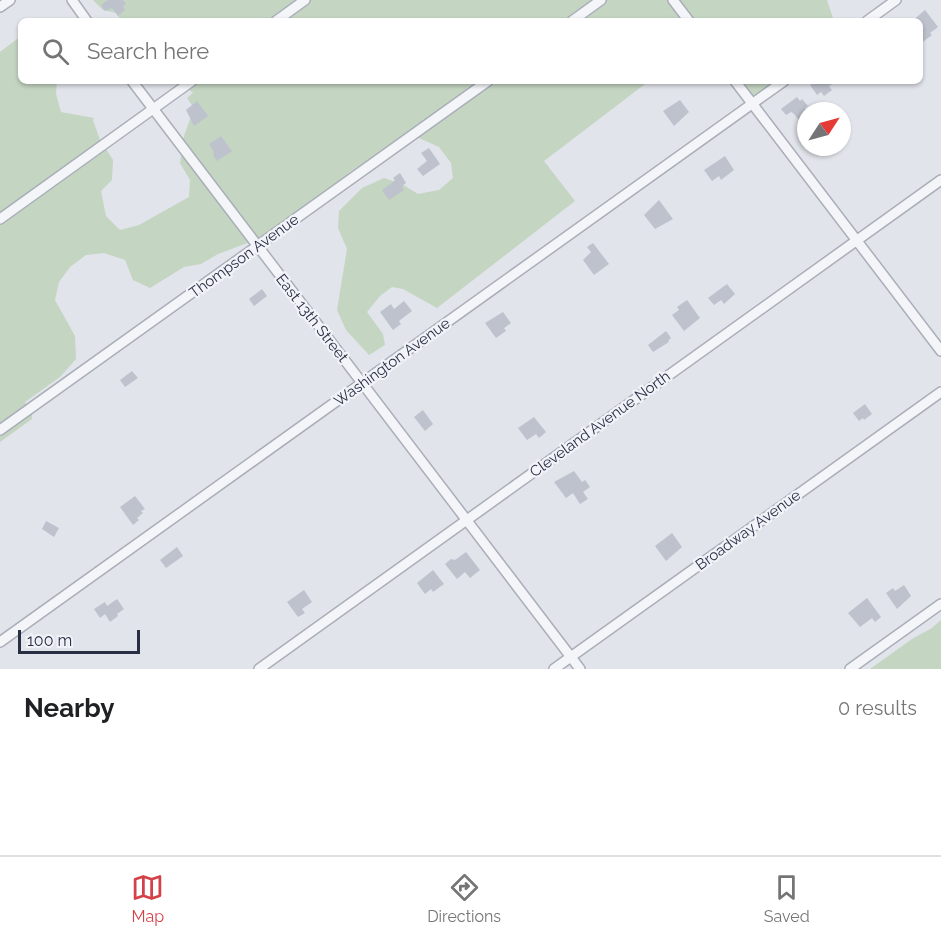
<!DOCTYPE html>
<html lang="en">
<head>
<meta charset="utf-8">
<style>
  :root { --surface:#fff; --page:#f2f2f2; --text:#202124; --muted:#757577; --line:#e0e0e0; --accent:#d44147 }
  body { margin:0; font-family:Raleway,sans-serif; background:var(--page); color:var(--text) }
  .compass { position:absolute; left:797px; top:102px; width:54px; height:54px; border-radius:50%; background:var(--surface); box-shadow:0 2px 4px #0004; rotate:54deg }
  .scale { position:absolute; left:18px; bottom:15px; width:122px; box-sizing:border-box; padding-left:6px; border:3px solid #282f43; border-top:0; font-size:16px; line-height:21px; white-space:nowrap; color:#282f43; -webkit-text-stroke:4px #f1f3f8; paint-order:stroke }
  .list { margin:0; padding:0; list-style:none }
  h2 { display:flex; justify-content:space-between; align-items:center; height:78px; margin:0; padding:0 24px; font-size:26px }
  h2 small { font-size:20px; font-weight:400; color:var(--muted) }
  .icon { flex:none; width:33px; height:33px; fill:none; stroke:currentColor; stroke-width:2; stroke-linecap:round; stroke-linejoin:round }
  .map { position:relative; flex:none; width:941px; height:669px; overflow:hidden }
  .search { position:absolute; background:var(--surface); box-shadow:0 2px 4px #0004; left:18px; right:18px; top:18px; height:66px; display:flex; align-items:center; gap:15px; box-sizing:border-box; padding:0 21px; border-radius:9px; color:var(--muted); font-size:22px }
  .sheet { height:186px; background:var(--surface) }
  nav { display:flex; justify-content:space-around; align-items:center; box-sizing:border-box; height:84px; border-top:2px solid var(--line); background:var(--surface); font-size:16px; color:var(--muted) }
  nav a { display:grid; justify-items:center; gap:3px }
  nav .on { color:var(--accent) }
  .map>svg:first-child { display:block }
  .green { fill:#c4d5c2 }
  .building { fill:#bec2cd }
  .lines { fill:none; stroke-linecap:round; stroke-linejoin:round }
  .minor-casing { stroke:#aaaeb8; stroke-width:12 }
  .minor { stroke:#f4f5f8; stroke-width:9 }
  .labels { text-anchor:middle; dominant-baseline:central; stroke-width:4.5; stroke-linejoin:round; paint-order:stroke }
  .street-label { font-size:15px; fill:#282f43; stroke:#f1f3f8 }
</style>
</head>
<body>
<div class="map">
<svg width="941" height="669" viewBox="0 0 941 669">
  <rect width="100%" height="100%" fill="#e1e4ea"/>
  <!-- green -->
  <g class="green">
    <path d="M93,0H827L834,21H122L116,13L103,10Z"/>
    <path d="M21,36V81H57L56,94L61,112L94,118L93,120L100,140L113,160L112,180L101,191L106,216L120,230L139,225L189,197L190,180L180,163L181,157L189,148L183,139L194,108L187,98L193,93L181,82L176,81H649L544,161L575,201L437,308L403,289L392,287L380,296L367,312L383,334L385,345L369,355L346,330L337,310L347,249L338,228L339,211L362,188L384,178L402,184L418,194L439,190L453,178L451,163L439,147L419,138H404L351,171L332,187L263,237L218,254L201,264L184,267L150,288L133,280L125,260L104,253L86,255L70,267L59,282L55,300L75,336L76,359L60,377L25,402L32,415V419L0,442V52Z"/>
    <path d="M733,81H781L748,104Z"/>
    <path d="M941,620V669H870L912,639L932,628Z"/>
  </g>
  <!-- building -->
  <g class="building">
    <path d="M108,0H123L126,4L123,6L125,10L118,16L112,8L105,11L101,5Z"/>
    <path d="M925,10L938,27L930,33L932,35L920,44V21H912Z"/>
    <path d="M817,81H837L829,86L832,90L824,96L821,92L817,95L810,85Z"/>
    <path d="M797,97L800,101L802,99L808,106L805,108L806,115L799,120L793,113L791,112L786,115L781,109Z"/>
    <path d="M680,100L689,112L674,126L663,111Z"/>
    <path d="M197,101L208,116L194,126L186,110Z"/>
    <path d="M221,136L232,151L217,161L213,155L214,152L209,144Z"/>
    <path d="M429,148L440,164L423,176L417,169L427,161L421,153Z"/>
    <path d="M725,156L734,170L721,180L719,176L712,181L704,170Z"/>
    <path d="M400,173L406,183L402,186L404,190L389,200L382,190L393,182L395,180L393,178Z"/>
    <path d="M659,200L673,219L655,229L644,215Z"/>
    <path d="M593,243L609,264L594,275L583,260L591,252L587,247Z"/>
    <path d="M727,284L735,294L724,304L721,300L714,305L708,298Z"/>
    <path d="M262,289L267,296L254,306L249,299Z"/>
    <path d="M687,300L700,318L684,331L672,315L679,310L677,307Z"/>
    <path d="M404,301L412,311L399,321L401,324L393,330L380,312L391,304L394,309Z"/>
    <path d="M503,312L511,323L504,328L506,331L496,338L485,323Z"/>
    <path d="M666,331L671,338L668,341L669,342L653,352L648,345Z"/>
    <path d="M132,371L138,378L125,387L120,380Z"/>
    <path d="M865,404L872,414L864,420L863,418L859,421L853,413Z"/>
    <path d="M423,410L433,424L425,431L414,417Z"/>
    <path d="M534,417L546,432L539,438L536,434L527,440L518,428Z"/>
    <path d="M574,471L582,482L585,480L590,487L583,492L588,499L580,504L573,493L566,498L554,482Z"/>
    <path d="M135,496L145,509L141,511L143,513L137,518L139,520L133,525L120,507Z"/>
    <path d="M46,521L59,528L54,537L42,529Z"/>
    <path d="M672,533L682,547L666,561L655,546Z"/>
    <path d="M177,547L183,556L166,568L160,560Z"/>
    <path d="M466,552L480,570L470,578L465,572L457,579L445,564L451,559L455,560Z"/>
    <path d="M433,570L444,584L433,592L431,589L425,594L417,583Z"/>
    <path d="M904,585L911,596L897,609L886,593L893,588L895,591Z"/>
    <path d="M304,590L312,602L302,609L305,613L298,617L287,602Z"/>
    <path d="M867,598L881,617L875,622L872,618L860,627L848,613Z"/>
    <path d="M117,599L124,609L117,614L118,616L110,622L105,614L100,618L94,609L105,602L107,606Z"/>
  </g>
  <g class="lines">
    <defs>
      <g id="minor">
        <path d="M72,0L87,21"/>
        <path d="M673,0L689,21"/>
        <path d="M0,7L10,0"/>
        <path d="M276,21L305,0"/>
        <path d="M572,21L601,0"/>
        <path d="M867,21L896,0"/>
        <path d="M132,81L580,669"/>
        <path d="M735,81L941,351"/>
        <path d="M0,219L192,81"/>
        <path d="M0,430L488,81"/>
        <path d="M0,642L784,81"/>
        <path d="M259,669L941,180"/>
        <path d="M554,669L941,392"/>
        <path d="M850,669L941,604"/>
      </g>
    </defs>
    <!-- minor casing -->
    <use href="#minor" class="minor-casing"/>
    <!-- minor -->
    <use href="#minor" class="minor"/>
  </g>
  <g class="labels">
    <!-- street labels -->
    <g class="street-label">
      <text transform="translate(244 256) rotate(-36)">Thompson Avenue</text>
      <text transform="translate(312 318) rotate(52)">East 13th Street</text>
      <text transform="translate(392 362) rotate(-36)">Washington Avenue</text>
      <text transform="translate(600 424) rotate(-36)">Cleveland Avenue North</text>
      <text transform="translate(748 530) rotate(-36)">Broadway Avenue</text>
    </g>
  </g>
</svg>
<svg class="compass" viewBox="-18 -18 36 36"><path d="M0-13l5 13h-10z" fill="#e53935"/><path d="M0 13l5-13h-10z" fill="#757577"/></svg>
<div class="scale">100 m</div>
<div class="search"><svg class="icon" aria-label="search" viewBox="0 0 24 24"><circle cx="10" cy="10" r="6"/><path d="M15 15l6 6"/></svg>Search here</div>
</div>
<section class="sheet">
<h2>Nearby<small>0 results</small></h2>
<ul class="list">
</ul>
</section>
<nav>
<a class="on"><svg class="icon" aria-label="map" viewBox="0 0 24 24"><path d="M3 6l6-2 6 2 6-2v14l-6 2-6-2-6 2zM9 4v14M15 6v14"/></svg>Map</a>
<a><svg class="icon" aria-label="directions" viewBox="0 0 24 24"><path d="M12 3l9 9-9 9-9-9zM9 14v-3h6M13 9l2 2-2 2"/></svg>Directions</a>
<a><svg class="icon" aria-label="saved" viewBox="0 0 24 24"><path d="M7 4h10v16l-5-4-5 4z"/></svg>Saved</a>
</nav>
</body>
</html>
